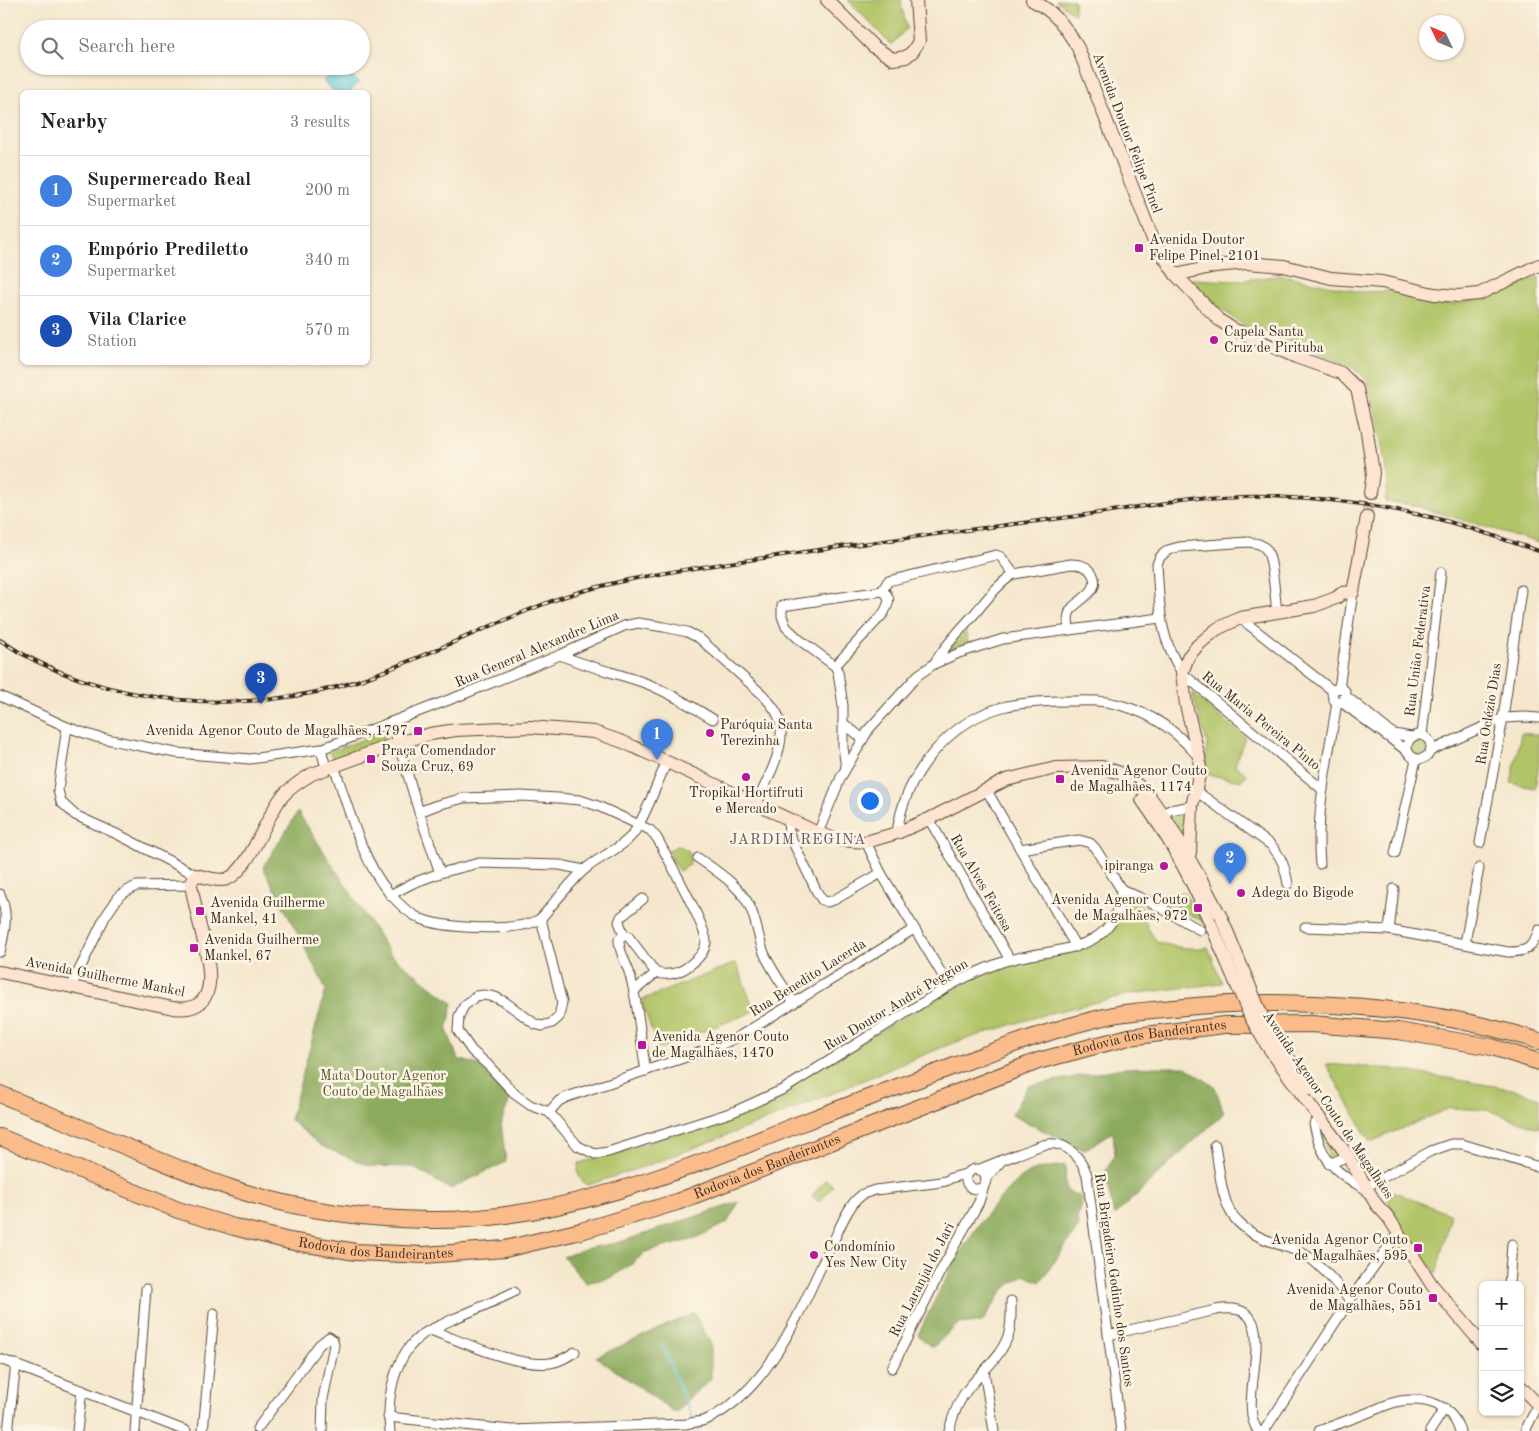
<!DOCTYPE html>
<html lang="en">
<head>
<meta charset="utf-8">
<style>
  :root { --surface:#fff; --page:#f6f6f6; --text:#222; --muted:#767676; --line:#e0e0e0; --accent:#b5179e }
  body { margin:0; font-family:"Old Standard TT",serif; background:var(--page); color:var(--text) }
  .controls { position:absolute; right:15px; bottom:15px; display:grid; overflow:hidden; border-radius:8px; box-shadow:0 1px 4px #0004 }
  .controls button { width:45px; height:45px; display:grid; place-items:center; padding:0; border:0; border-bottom:1px solid var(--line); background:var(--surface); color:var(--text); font:25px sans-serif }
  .compass { position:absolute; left:1419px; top:15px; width:45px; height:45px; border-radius:50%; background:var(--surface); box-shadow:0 1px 4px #0004; rotate:314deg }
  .you { position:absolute; left:869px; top:800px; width:18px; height:18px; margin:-12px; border:4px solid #fff; border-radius:50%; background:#1a73e8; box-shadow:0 0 0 8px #1a73e833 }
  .badge { display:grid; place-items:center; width:32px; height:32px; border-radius:50%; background:var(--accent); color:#fff; font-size:16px; font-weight:700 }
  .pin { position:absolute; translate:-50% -41px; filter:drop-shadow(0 1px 2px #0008) }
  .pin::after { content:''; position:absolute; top:26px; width:18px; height:15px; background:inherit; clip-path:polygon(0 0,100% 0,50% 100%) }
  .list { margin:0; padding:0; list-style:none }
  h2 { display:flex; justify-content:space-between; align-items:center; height:65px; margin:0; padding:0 20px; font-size:21px }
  h2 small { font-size:16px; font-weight:400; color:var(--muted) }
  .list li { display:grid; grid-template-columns:32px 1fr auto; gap:15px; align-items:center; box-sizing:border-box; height:70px; padding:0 20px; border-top:1px solid var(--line) }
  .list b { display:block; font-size:19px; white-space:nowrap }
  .list p { margin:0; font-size:16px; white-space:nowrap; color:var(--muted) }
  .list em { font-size:16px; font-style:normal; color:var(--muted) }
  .icon { flex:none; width:28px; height:28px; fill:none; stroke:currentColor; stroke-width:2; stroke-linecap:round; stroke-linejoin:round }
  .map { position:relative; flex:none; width:1539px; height:1431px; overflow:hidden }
  .search { position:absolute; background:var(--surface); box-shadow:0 1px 4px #0004; left:20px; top:20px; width:350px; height:55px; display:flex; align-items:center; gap:12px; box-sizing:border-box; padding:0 18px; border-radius:28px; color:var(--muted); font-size:19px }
  .panel { position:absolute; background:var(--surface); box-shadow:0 1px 4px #0004; left:20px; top:90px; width:350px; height:275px; border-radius:8px }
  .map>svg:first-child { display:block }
  .green { fill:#b1c468; stroke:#767743 }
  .forest { fill:#8caa5c; stroke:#646a3d }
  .water { fill:#61c7df; stroke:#4e787e }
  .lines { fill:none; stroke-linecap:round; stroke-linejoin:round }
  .stream { stroke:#61c7df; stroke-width:2 }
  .secondary-tunnel { stroke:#d0c1aa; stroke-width:12; stroke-dasharray:12 6; stroke-linecap:butt }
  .street-casing { stroke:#574638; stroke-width:11 }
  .secondary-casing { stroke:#574638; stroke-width:14 }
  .highway-casing { stroke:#574638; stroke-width:18 }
  .street { stroke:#fff; stroke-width:9 }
  .secondary { stroke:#fde4d0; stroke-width:12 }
  .highway { stroke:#f9bc8a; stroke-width:16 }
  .rail-casing { stroke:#3b2a1e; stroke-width:4 }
  .rail { stroke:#fcf5e5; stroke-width:2; stroke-dasharray:5.5; stroke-linecap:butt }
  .secondary-bridge-casing { stroke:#574638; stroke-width:14; stroke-linecap:butt }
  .secondary-bridge { stroke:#fde4d0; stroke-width:12 }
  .poi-dot { fill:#b5179e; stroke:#fcf5e5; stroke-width:2 }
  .labels { text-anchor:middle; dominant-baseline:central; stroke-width:5; stroke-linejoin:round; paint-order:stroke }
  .street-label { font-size:14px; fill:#3b2a1e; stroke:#fcf5e5 }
  .poi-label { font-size:14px; fill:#3b2a1e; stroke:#fcf5e5; text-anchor:start }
  .park-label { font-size:14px; fill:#5e5834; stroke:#fcf5e5 }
  .neighbourhood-label { font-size:15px; letter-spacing:1px; fill:#695a6a; stroke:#fcf5e5 }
</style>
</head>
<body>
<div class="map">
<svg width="1539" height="1431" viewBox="0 0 1539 1431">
  <rect width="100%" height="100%" fill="#fcf5e5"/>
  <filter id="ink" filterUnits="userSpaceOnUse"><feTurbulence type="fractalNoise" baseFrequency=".02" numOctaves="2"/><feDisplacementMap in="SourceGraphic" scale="10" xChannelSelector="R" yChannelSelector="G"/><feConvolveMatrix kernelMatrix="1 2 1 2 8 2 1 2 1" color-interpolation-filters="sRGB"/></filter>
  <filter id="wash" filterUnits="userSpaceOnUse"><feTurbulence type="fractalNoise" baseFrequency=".0096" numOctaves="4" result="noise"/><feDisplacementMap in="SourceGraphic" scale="20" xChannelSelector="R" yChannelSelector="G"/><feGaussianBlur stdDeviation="1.12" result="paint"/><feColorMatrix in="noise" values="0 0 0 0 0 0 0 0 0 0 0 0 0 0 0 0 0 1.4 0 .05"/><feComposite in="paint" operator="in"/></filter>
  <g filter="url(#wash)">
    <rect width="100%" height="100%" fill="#f5e7cd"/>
    <!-- green -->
    <g class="green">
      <path d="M848,0H902L901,5L907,28L891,45Z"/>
      <path d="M1056,0H1074L1075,15Z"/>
      <path d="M1283,275L1359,292L1390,291L1416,299L1452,305L1498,294L1539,277V543L1413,505L1385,501L1388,483L1378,423L1368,381L1353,368L1289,340L1243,325L1219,307L1190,279L1236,281Z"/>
      <path d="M965,630L969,645L948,652Z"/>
      <path d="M1192,693L1245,737L1235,765L1247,775L1241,781L1205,774L1207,742Z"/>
      <path d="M380,733L384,736L383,743L333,758L329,752Z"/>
      <path d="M1521,733L1539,735V764L1535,788L1511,783Z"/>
      <circle cx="1418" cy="746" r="10"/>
      <path d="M1184,813L1187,816L1184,842L1169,818L1172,814Z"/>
      <path d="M678,845L689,851L690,865L679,871L668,851Z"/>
      <path d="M1183,892L1204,922L1161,900Z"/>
      <path d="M1130,903C1147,905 1142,909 1146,923C1148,929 1153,936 1157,942C1174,947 1190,950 1208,947L1222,983L1131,994L1046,1014L950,1044L775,1117L646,1166L588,1185C578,1180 577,1172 579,1163L613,1154L734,1115L975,976C987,972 999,966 1012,963C1039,956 1079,956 1101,939C1114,929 1115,913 1130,903Z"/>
      <path d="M736,963L755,1011L658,1049L641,1000Z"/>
      <path d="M1326,1064L1393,1069L1512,1089L1539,1098V1128L1487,1110L1450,1108L1370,1142Z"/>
      <path d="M1317,1123L1341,1154L1330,1161L1318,1127Z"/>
      <path d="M826,1179L833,1186L819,1202L812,1196Z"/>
      <path d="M1385,1188L1451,1215L1436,1274L1396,1223Z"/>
    </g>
    <!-- forest -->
    <g class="forest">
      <path d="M298,812L391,955L453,1003L447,1030L458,1059L479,1065L510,1099L501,1123L506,1162L450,1189L412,1167L369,1166L321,1146L290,1120L326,989L263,867Z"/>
      <path d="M1156,1067H1186L1215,1087L1224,1113L1114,1216L1105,1172L1115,1155L1113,1132L1084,1150L1011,1115L1028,1086L1122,1068Z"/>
      <path d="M1065,1165L1066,1190L1083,1198L1077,1217L1079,1227L1040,1282L1024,1275L1004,1289L982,1322L958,1324L932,1348L918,1335C942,1284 968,1230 1008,1190C1012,1186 1017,1180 1022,1177C1034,1168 1051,1167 1065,1165Z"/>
      <path d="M739,1202L727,1223L691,1240L645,1252L632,1264L612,1277L586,1283L563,1257L587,1248L617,1243Z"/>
      <path d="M694,1313L711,1344V1379L691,1396L676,1413L596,1357Z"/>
    </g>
    <!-- water -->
    <path class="water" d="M338,66H342L359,83L349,92H334L323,81Z"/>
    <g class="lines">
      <!-- stream -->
      <g class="stream">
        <path d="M662,1344L693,1420"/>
        <path d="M695,1424L698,1431"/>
      </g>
    </g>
  </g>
  <g filter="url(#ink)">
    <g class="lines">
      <!-- secondary-tunnel -->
      <path class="secondary-tunnel" d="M1367,517L1370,493"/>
      <defs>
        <g id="street">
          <path d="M882,591L888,581L996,555L1001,557L1014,574"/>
          <path d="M1277,612C1275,598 1273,558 1266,549C1261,543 1255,543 1248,542L1179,547L1168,550L1160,557L1157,564C1160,606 1158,635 1182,673L1323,790"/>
          <path d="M1240,618L1333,691"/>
          <path d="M560,655C588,667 617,673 645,683C669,692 691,706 713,719"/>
          <path d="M934,664C945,645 961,629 976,612C987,599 999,583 1014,574L1071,564C1079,564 1087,565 1092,573C1104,594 1072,600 1069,614C1067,619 1069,626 1069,630"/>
          <path d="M835,666L883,614C888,606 893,596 882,591L782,606V616L786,627L801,641L835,666L838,672L843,706V748L846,767"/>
          <path d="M1339,688L1353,592"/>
          <path d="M0,696L67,727L96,737L176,753L250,759L321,749L459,696L560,655L624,626L638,623L664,627L687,632L699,638L763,695C769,702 776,709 779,718C788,745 767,780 756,804"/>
          <path d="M1346,696L1343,700L1339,702L1334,700L1332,694L1335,689L1342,688L1345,691L1346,696L1388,730L1394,734L1411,737"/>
          <path d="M1341,702L1407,751"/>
          <path d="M392,722L419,812L440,873"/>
          <path d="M843,723L862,738"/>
          <path d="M67,727L58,790L61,802L75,815L121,836L196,875"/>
          <circle cx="1419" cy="747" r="12"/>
          <path d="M1422,735L1441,572"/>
          <path d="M321,749L326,768"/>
          <path d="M1430,751L1503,718L1525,717L1539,718"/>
          <path d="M334,766C348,806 362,862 390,894C398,903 408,913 419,918C442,929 516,932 538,920C543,917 547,911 551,906C562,894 572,881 584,870C600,856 624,848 635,831C647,813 657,782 667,762"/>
          <path d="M986,789L1076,947"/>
          <path d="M1196,791L1271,845C1282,858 1285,867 1288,884"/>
          <path d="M419,812L437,805L464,798L521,796L558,798L580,800L598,806L650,830L657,838C666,855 707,928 706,942C705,951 698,959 691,964C681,973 669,976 656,973L628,936L624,935L619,939C618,950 626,962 629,972C639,1004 640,1038 646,1071"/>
          <path d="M1157,816L1170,810L1192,806"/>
          <path d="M929,819L1010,960"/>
          <path d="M788,820L789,834L817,892L822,900L827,902L834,900L881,873"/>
          <path d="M818,833L841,777L869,729L918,675L934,664L959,653L1003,639L1160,618"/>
          <path d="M897,833C904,776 949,719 1007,706C1027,702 1048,701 1068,701C1080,701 1094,700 1106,702C1142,708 1173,727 1196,754"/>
          <path d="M866,842L881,873L949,986"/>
          <path d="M1480,843L1503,718L1521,590"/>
          <path d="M1020,849L1079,840L1090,843L1095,848L1121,889"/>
          <path d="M1395,853L1416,759"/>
          <path d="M698,858C718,872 744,888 752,912C757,925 759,940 764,953C772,971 784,987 794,1003"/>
          <path d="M1320,864C1315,811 1329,755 1337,702"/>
          <path d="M1121,889L1154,904L1200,930"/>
          <path d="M0,894C9,914 5,931 0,952"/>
          <path d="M390,895L413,883L440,873L479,863L560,865L584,870"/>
          <path d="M541,919L562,1002L559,1017L552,1023L542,1026L535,1024L505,1002L495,997L484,995L476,996L464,1006L459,1016L458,1031L472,1051L488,1065L516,1095L530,1105L549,1112L578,1146L595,1154L608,1152L733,1112L784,1089L949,986C968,976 988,966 1009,960C1055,947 1118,955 1121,889"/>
          <path d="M1305,927L1389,930L1508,952C1528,952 1532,948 1539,930"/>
          <path d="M1389,930L1394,889"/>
          <path d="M624,935L619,922L621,917L643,899"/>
          <path d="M1465,943L1479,868"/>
          <path d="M71,987L105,917L120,895L136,886L191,885"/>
          <path d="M634,991L656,973"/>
          <path d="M549,1112L559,1101L567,1097L716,1047L738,1037L914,929"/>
          <path d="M1314,1124C1321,1160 1335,1173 1367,1190"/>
          <path d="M1215,1145C1219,1166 1221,1199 1233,1216C1242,1229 1260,1238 1275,1243C1286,1248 1300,1250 1310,1258C1325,1269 1338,1286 1350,1300"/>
          <path d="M1329,1164L1348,1156"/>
          <circle cx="976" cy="1179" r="10"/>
          <path d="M978,1170C992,1164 1005,1159 1018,1154C1028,1151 1038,1145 1048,1144C1067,1141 1082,1159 1087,1175L1121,1431"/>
          <path d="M986,1179L1002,1160"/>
          <path d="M1373,1183L1431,1151L1451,1144H1462L1539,1167"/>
          <path d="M1509,1285L1512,1244"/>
          <path d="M430,1330C462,1341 517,1368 550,1363C559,1362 567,1357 575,1352"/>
          <path d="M1108,1335L1216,1310C1291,1296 1233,1399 1258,1431"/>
          <path d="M0,1359L186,1431"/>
          <path d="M892,1368L940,1272L979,1202L984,1186"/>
          <path d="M984,1371L994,1431"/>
          <path d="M388,1417L511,1430L686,1424C693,1422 702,1422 708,1419C773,1388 802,1304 832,1244C839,1230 845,1212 856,1200L863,1194L875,1190L934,1183L946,1181L951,1178L969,1173"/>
          <path d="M257,1429L319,1345L329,1337L333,1340L334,1345L323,1399L322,1431"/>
          <path d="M8,1431L16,1364"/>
          <path d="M77,1431L82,1390"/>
          <path d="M135,1431L146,1289"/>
          <path d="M203,1431L214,1313"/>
          <path d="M390,1431C386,1398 394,1355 423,1334C432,1328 442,1325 451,1320C472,1311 493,1302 514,1292"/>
          <path d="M949,1431C953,1414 959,1399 970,1386C984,1370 1001,1356 1008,1336C1012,1325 1011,1312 1011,1301"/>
          <path d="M1264,1431L1350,1300L1398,1233"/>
          <path d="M1319,1431C1335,1425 1351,1419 1367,1413C1377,1409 1389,1403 1400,1401C1426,1397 1451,1404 1460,1431"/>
          <path d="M1430,1431L1445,1408"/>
          <path d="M1525,1431L1538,1405"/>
        </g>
        <g id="secondary">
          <path d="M827,0L874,47L893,59L906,57L913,51L919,41L916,0"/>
          <path d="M1032,0C1055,12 1065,26 1078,48L1154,242L1176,275L1219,320L1233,329L1296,357L1341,373L1357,389L1367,432L1373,473L1370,493"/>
          <path d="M1176,275L1215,266L1247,263L1284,266L1331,278L1382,282L1434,294L1458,296L1479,294L1539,265"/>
          <path d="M1142,800C1169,837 1191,878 1209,920"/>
          <path d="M1185,858L1190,853L1192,806L1200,771L1199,757L1186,705L1182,673L1188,657L1198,645L1217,629L1240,618L1314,606L1336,598L1342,593L1353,592L1367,517"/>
          <path d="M0,972L173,1008C223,1014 209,964 202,934C198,918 194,901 191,885C191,880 193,878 196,875C205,877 218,882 227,879C249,871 266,817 281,798C289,788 300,781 312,774L398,743L430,734L456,730L530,727L594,732L623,742L667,762L818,833L838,840L866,842L897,833L929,819L1006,780L1056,768L1102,767L1123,774L1134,782L1148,794L1171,827L1203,883L1222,919"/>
          <path d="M1301,1093L1348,1156L1376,1204L1388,1217L1432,1285L1483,1345"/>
          <path d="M1520,1386L1539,1406"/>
        </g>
        <g id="highway">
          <path d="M0,1094C45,1113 89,1131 134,1150C166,1163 198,1177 231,1188C294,1209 361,1219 428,1220C556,1222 682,1171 799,1124C849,1105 899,1086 949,1068C1004,1047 1060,1026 1118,1014C1136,1011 1155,1010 1174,1008C1292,996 1425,1005 1539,1041"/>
          <path id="s1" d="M0,1137L178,1210L234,1227L289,1241L356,1252L424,1255L505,1249L581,1231L677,1202L1038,1061L1129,1037L1224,1025L1311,1024L1398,1031L1492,1047L1539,1062"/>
        </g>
      </defs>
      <!-- street casing -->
      <use href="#street" class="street-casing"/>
      <!-- secondary casing -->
      <use href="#secondary" class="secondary-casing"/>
      <!-- highway casing -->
      <use href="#highway" class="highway-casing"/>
      <!-- street -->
      <use href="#street" class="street"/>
      <!-- secondary -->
      <use href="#secondary" class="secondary"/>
      <!-- highway -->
      <use href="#highway" class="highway"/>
      <defs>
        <path id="rail" d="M0,640C98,707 249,718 360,680C423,658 482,628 544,604C571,593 600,586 628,580C675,570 722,564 770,557C864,543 959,531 1054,519C1124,511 1196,494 1267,496C1319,497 1374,504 1425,516C1464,524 1501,539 1539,551"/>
      </defs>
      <!-- rail casing -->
      <use href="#rail" class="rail-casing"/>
      <!-- rail -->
      <use href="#rail" class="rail"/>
      <defs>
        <g id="secondary-bridge">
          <path d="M1222,919L1262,1016L1274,1037L1309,1088"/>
          <path d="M1209,920L1250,1016L1266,1044L1301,1093"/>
        </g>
      </defs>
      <!-- secondary-bridge casing -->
      <use href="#secondary-bridge" class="secondary-bridge-casing"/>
      <!-- secondary-bridge -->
      <use href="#secondary-bridge" class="secondary-bridge"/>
    </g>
  </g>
  <!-- markers -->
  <g class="poi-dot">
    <rect x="1134" y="243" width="10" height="10" rx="2.5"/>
    <circle cx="1214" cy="340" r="5"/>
    <rect x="413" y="726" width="10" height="10" rx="2.5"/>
    <circle cx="710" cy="733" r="5"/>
    <rect x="366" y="754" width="10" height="10" rx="2.5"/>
    <circle cx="746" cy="777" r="5"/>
    <rect x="1055" y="774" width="10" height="10" rx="2.5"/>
    <circle cx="1164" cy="866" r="5"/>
    <circle cx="1241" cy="893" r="5"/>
    <rect x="1193" y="903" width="10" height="10" rx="2.5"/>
    <rect x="195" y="906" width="10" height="10" rx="2.5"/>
    <rect x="189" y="943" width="10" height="10" rx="2.5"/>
    <rect x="637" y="1040" width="10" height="10" rx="2.5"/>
    <rect x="1413" y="1243" width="10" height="10" rx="2.5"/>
    <circle cx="814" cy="1255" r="5"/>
    <rect x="1428" y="1293" width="10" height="10" rx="2.5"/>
  </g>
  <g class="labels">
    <!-- street labels -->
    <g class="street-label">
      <text transform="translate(1127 133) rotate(69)">Avenida Doutor Felipe Pinel</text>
      <text transform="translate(537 649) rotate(-23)">Rua General Alexandre Lima</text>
      <text transform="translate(1418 651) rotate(-83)">Rua União Federativa</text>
      <text transform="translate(1489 714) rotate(-81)">Rua Oclézio Dias</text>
      <text transform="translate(1261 721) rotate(39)">Rua Maria Pereira Pinto</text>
      <text transform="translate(981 883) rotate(60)">Rua Alves Feitosa</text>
      <text transform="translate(105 977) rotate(11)">Avenida Guilherme Mankel</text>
      <text transform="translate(808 978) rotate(-32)">Rua Benedito Lacerda</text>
      <text transform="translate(896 1005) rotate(-31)">Rua Doutor André Peggion</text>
      <text stroke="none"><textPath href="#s1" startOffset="1205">Rodovia dos Bandeirantes</textPath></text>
      <text transform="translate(1328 1105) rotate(56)">Avenida Agenor Couto de Magalhães</text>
      <text stroke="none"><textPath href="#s1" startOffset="800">Rodovia dos Bandeirantes</textPath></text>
      <text stroke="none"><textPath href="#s1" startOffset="395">Rodovia dos Bandeirantes</textPath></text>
      <text transform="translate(922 1280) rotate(-63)">Rua Laranjal do Jari</text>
      <text transform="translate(1114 1280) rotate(82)">Rua Brigadeiro Godinho dos Santos</text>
    </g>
    <!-- poi labels -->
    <g class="poi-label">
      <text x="1149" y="240">Avenida Doutor<tspan x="1149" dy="16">Felipe Pinel, 2101</tspan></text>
      <text x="1224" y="332">Capela Santa<tspan x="1224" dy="16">Cruz de Pirituba</tspan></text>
      <text x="720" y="725">Paróquia Santa<tspan x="720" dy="16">Terezinha</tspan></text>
      <text x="408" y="731" text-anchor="end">Avenida Agenor Couto de Magalhães, 1797</text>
      <text x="381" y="751">Praça Comendador<tspan x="381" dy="16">Souza Cruz, 69</tspan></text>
      <text x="1070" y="771">Avenida Agenor Couto<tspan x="1070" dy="16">de Magalhães, 1174</tspan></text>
      <text x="746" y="793" text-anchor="middle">Tropikal Hortifruti<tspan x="746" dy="16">e Mercado</tspan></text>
      <text x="1154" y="866" text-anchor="end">ipiranga</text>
      <text x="1251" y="893">Adega do Bigode</text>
      <text x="1188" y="900" text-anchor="end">Avenida Agenor Couto<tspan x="1188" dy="16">de Magalhães, 972</tspan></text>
      <text x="210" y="903">Avenida Guilherme<tspan x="210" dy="16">Mankel, 41</tspan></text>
      <text x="204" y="940">Avenida Guilherme<tspan x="204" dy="16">Mankel, 67</tspan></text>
      <text x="652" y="1037">Avenida Agenor Couto<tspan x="652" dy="16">de Magalhães, 1470</tspan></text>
      <text x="1408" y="1240" text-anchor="end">Avenida Agenor Couto<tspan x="1408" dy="16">de Magalhães, 595</tspan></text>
      <text x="824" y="1247">Condomínio<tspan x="824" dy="16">Yes New City</tspan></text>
      <text x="1423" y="1290" text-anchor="end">Avenida Agenor Couto<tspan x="1423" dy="16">de Magalhães, 551</tspan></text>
    </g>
    <!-- park labels -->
    <g class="park-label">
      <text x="383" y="1076">Mata Doutor Agenor<tspan x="383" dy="16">Couto de Magalhães</tspan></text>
    </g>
    <!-- neighbourhood labels -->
    <g class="neighbourhood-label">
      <text x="798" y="840">JARDIM REGINA</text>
    </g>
  </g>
</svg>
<div class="controls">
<button>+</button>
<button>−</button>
<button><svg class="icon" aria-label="layers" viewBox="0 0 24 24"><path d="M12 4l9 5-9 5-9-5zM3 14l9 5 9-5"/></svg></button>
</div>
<svg class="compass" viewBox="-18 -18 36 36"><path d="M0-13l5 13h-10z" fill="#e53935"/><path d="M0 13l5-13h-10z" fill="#767676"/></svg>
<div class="you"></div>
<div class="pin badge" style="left:657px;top:760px;background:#3f7fe0">1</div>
<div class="pin badge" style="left:1230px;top:884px;background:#3f7fe0">2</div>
<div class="pin badge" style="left:261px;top:704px;background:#1a4fb4">3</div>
<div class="search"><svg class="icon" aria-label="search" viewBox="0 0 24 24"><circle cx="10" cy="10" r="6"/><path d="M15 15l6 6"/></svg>Search here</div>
<section class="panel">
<h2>Nearby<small>3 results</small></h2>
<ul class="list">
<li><span class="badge" style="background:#3f7fe0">1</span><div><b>Supermercado Real</b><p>Supermarket</p></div><em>200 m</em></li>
<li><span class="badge" style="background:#3f7fe0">2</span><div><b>Empório Prediletto</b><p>Supermarket</p></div><em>340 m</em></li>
<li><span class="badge" style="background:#1a4fb4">3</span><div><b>Vila Clarice</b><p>Station</p></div><em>570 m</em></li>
</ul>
</section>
</div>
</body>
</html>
